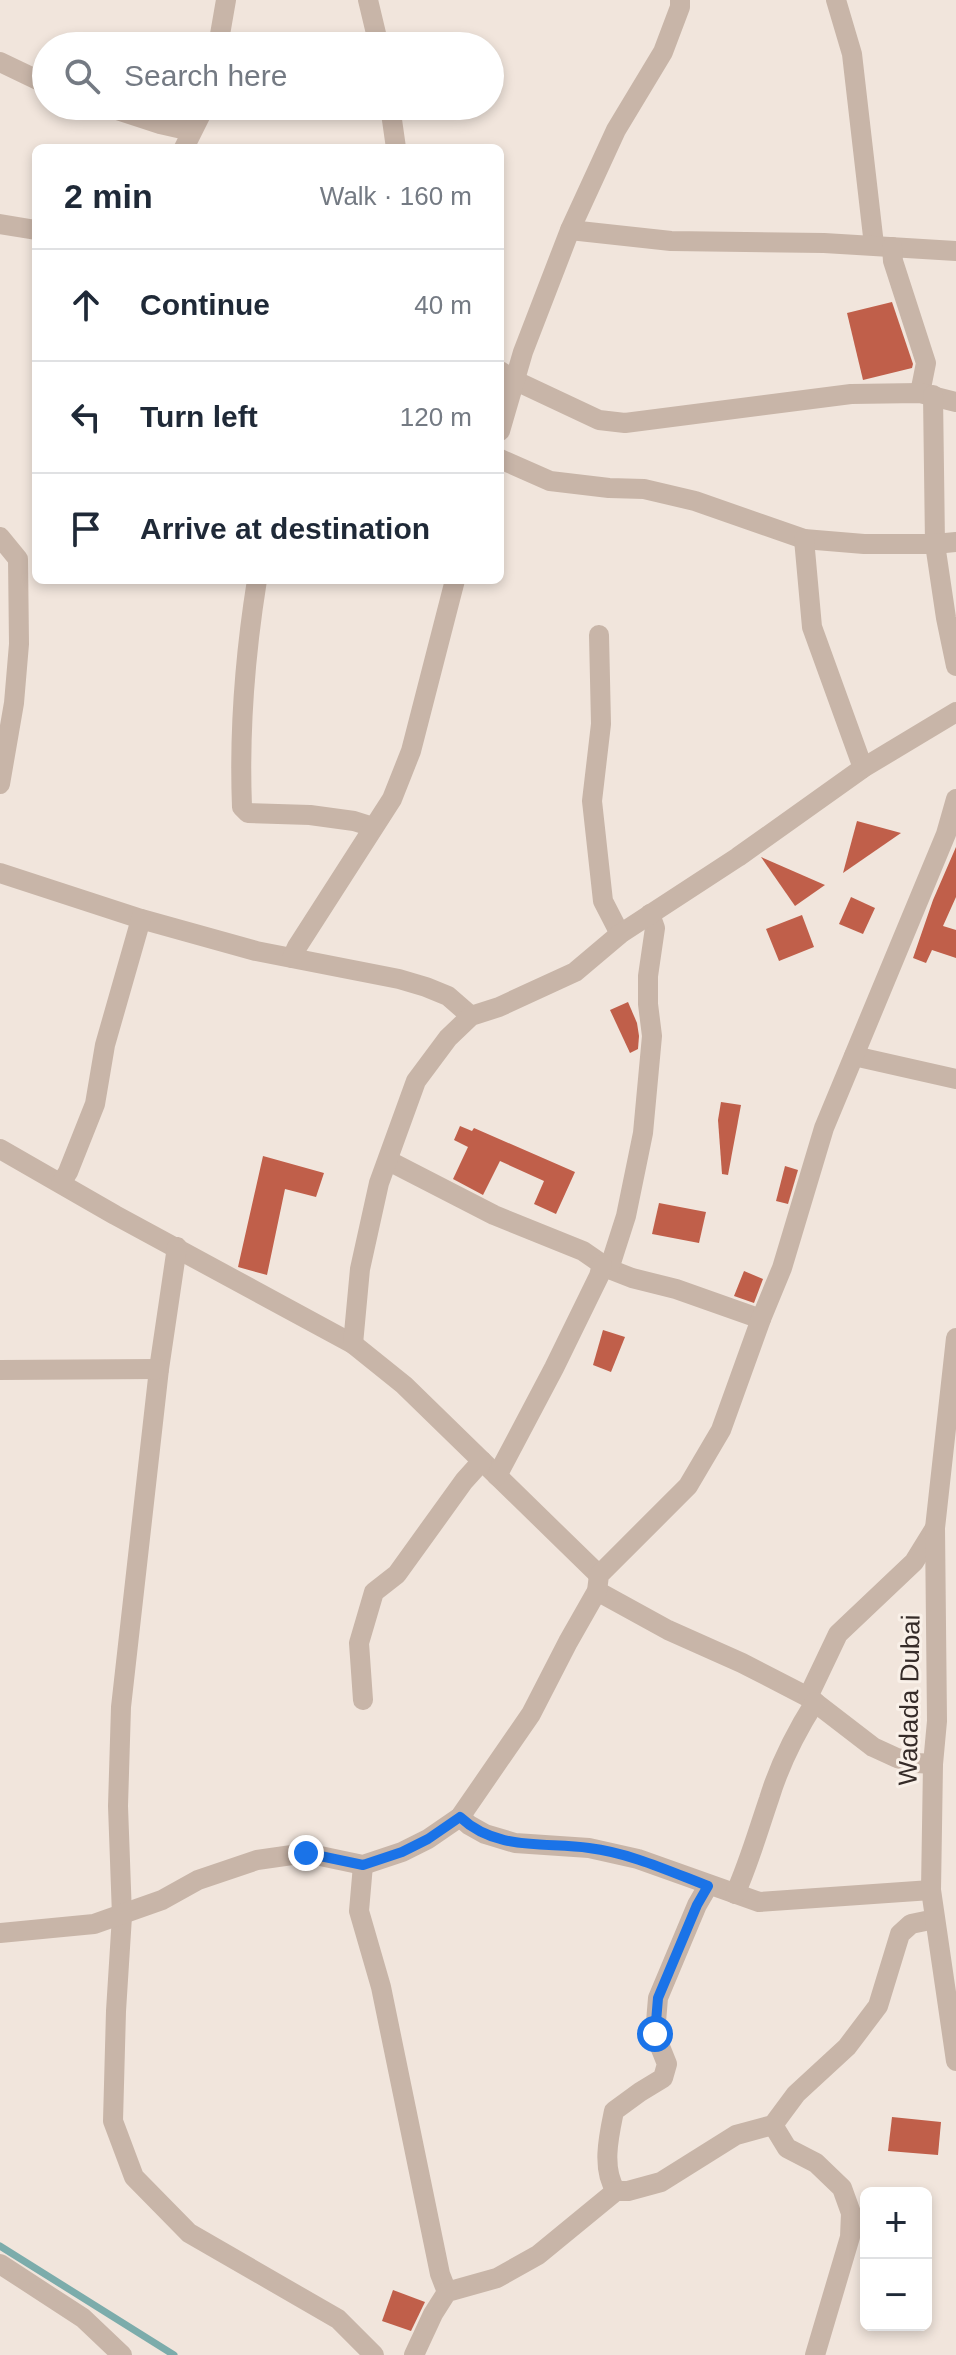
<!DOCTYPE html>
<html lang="en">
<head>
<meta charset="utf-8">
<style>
  :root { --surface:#fff; --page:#f2f2f3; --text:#1f2937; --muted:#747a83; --line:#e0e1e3 }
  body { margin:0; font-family:Arial,sans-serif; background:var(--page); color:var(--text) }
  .controls { position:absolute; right:24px; bottom:24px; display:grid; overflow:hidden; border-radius:12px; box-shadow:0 4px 12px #0003 }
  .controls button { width:72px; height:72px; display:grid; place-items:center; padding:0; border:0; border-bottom:2px solid var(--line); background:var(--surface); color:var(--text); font:40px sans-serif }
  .stop { position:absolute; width:24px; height:24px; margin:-18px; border:6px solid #1a73e8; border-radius:50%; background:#fff }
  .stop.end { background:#1a73e8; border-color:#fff; box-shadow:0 2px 8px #0008 }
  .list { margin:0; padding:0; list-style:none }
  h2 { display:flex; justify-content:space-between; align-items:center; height:104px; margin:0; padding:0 32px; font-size:34px }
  h2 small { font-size:26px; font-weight:400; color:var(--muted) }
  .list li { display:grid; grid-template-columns:52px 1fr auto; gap:24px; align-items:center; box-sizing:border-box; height:112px; padding:0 32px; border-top:2px solid var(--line) }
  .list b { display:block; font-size:30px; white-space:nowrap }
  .list em { font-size:26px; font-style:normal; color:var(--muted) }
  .icon { flex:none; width:44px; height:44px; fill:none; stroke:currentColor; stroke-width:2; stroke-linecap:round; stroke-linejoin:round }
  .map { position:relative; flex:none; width:956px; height:2355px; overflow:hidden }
  .search { position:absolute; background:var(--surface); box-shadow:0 4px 12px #0003; left:32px; top:32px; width:472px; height:88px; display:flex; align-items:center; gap:20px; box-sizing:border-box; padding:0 28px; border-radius:44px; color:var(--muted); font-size:30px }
  .panel { position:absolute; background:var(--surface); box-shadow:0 4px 12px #0003; left:32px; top:144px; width:472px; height:440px; border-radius:12px }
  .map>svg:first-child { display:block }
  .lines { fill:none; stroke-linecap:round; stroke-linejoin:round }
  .stream { stroke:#7cacab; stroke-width:7 }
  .building { fill:#c05f4a }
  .minor { stroke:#c8b5a8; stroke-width:20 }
  .tertiary { stroke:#c8b5a8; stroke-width:20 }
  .route { stroke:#1a73e8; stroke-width:10 }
  .labels { text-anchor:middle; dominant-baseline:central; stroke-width:6; stroke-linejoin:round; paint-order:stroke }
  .street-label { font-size:26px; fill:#352b28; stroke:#f9f0e8 }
</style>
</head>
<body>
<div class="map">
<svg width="956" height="2355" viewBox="0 0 956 2355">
  <rect width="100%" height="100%" fill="#f1e5dc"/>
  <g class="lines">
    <!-- stream -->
    <path class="stream" d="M0,2246L174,2355"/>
  </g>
  <!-- building -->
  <g class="building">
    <path d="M892,302L913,364L912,368L863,380L847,313Z"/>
    <path d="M857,821L901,833L843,873Z"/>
    <path d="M956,847V897L943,926L956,930V958L932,950L926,963L913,958L933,900Z"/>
    <path d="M761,857L825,885L795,906Z"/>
    <path d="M851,897L875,908L863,934L839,924Z"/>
    <path d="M802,915L814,947L779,961L766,929Z"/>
    <path d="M628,1002L637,1023L639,1036L638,1049L630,1053L610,1010Z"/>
    <path d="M721,1102L741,1105L728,1175L722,1174L718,1120Z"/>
    <path d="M460,1126L472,1131L474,1128L575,1172L556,1214L534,1204L544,1181L500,1161L483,1195L453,1179L468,1147L454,1140Z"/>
    <path d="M263,1156L324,1173L316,1197L285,1189L267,1275L238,1267Z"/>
    <path d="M785,1166L798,1170L788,1204L776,1201Z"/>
    <path d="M659,1203L706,1212L699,1243L652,1234Z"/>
    <path d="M744,1271L763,1279L754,1303L734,1296Z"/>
    <path d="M603,1330L625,1337L611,1372L593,1365Z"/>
    <path d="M892,2117L941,2122L938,2155L888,2151Z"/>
    <path d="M393,2290L425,2302L411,2331L382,2321Z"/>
  </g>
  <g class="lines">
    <!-- minor -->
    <g class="minor">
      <path d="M368,0L379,46"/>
      <path d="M836,0L852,54L874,245"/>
      <path d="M218,46L226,0"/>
      <path d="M0,62L46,84"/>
      <path d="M105,106L160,124L191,131"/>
      <path d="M390,106L396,148"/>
      <path d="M184,148L205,106"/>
      <path d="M0,224L36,230"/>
      <path d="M570,230L671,241L824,243L956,251"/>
      <path d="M892,247L893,261L926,363L920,393"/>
      <path d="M500,371L516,381L599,420L625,423L851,394L920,393L956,402"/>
      <path d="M933,395L935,544L946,618L956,666"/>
      <path d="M500,431L523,352L570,230L616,130L663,52L680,7V0"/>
      <path d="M500,459L550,481L609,488L644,489L695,501L804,539L864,544H935L956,542"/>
      <path d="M0,537L18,559L19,644L14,703L0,784"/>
      <path d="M804,539L812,627L863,768"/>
      <path d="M257,580C245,655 239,731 242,807L248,813L310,815L354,821L373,827"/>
      <path d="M599,635L601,724L592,801L603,901L620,934"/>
      <path d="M0,873L141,919L256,951L399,979L426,987L448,996L471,1016"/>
      <path d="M292,958L297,947L392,799L411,751L455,580"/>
      <path d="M854,1056L956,1079"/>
      <path d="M0,1149L115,1215L353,1344L404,1385L599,1575"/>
      <path d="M389,1161L494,1215L583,1251L609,1269L632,1278L676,1289L761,1319"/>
      <path d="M61,1183L68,1172L95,1104L105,1045L141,919"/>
      <path d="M177,1247L159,1369L121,1707L118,1806L122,1916L116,2011L113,2121L134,2177L189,2233L338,2319L374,2355"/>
      <path d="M609,1269L626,1216L643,1133L652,1036L648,1004V976L655,928L650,914"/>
      <path d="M353,1344L360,1269L379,1183L416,1081L448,1038L471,1016L499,1007L575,972L620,934L738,857L863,768L956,712"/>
      <path d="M0,1370L159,1369"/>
      <path d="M497,1476L554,1368L599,1276L602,1265"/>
      <path d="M597,1591L668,1630L742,1663L808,1697L873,1747L897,1758L917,1763L933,1764"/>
      <path d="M808,1697L838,1634L914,1562L935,1528"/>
      <path d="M363,1700L359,1643L374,1592L397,1574L464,1481L482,1461"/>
      <path d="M460,1817L469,1825L485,1834L515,1843L589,1848L638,1859L759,1902L931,1890"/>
      <path d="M363,1865L359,1911L381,1987L440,2274L447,2292"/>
      <path d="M735,1894C749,1863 758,1831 769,1799C779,1766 796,1732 815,1702"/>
      <path d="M0,1933L94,1924L162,1900L198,1880L257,1860L306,1853L363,1865L402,1852L428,1839L460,1817L531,1714L568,1642L597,1591L599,1575L688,1486L721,1430L761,1319L782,1268L824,1128L946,834L956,799"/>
      <path d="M773,2125L787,2148L816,2163L842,2188L851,2213L850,2237L815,2355"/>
      <path d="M616,2191C601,2169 609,2135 614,2111L640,2092L663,2078L667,2064L655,2034L658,1998L697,1905L708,1886"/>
      <path d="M0,2264L83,2318L122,2355"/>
      <path d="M414,2355L433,2314L447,2292L497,2278L538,2255L616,2191H628L661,2182L736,2135L773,2125L796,2094L847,2047L878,2006L900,1934L911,1924L935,1919"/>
    </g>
    <!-- tertiary -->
    <path class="tertiary" d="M956,1338L935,1528L937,1721L933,1764L931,1890L956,2061"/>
  </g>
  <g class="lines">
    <!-- route -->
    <path class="route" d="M306,1853L363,1865L402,1852L428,1839L460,1817C496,1851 544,1842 589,1848C630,1853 669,1871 708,1886L697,1905L658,1998L655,2034"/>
  </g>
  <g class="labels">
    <!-- street labels -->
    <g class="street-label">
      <text transform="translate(909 1700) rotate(-89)">Wadada Dubai</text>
    </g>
  </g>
</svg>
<div class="controls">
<button>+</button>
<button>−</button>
</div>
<div class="stop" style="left:655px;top:2034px"></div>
<div class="stop end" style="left:306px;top:1853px"></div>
<div class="search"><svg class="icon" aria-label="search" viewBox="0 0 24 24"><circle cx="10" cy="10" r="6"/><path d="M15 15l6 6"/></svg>Search here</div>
<section class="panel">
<h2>2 min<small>Walk · 160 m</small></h2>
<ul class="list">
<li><svg class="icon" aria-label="ahead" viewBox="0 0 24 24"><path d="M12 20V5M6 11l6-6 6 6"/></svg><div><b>Continue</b></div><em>40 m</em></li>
<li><svg class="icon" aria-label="left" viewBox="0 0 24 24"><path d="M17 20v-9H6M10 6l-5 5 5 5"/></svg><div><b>Turn left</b></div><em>120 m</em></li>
<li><svg class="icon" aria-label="arrive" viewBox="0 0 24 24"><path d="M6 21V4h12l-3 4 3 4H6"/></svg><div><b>Arrive at destination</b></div></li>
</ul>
</section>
</div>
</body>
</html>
